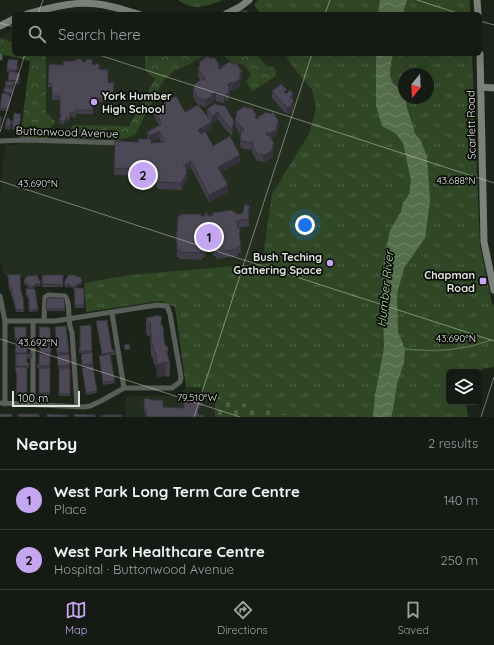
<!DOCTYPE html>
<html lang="en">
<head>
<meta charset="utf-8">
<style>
  :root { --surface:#151b14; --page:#1e241d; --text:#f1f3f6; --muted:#9da1a0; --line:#343934; --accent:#c5a7f1 }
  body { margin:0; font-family:Quicksand,sans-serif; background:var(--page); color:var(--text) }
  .controls { position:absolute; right:12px; bottom:12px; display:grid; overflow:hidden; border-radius:6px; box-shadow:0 4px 16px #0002 }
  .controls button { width:36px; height:36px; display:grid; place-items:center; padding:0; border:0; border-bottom:1px solid var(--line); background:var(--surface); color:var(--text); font:20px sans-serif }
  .compass { position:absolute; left:398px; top:68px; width:36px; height:36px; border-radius:50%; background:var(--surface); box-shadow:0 4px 16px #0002; rotate:198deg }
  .scale { position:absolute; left:12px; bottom:10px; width:68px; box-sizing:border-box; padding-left:4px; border:2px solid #e0e5de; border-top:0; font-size:11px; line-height:14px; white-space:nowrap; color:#e0e5de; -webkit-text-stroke:3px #090c08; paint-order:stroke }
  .you { position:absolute; left:305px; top:225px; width:14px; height:14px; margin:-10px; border:3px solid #fff; border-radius:50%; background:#1a73e8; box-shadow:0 0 0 6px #1a73e833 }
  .badge { display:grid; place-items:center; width:26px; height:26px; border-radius:50%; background:var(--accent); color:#111; font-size:13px; font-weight:700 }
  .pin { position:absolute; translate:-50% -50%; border:2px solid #fff; box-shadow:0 1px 4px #0006 }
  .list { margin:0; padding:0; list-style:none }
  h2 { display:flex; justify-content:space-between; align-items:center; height:52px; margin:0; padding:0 16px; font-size:17px }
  h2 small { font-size:13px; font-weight:400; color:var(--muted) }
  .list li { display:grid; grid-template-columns:26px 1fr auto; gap:12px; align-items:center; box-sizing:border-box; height:60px; padding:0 16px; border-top:1px solid var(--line) }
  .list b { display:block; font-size:15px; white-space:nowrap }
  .list p { margin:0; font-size:13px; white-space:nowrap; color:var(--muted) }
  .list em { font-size:13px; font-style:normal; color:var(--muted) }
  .icon { flex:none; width:22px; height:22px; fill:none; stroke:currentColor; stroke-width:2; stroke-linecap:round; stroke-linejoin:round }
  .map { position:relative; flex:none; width:494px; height:417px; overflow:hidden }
  .search { position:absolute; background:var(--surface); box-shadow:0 4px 16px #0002; left:12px; right:12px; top:12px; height:44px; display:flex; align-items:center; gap:10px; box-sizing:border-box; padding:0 14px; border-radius:6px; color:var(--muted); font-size:15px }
  .sheet { height:172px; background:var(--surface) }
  nav { display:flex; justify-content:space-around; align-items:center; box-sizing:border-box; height:56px; border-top:1px solid var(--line); background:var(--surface); font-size:11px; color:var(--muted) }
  nav a { display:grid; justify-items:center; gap:2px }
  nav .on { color:var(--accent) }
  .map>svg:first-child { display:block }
  .built { fill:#232e1e }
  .forest { fill:url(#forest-crowns) }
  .cemetery { fill:url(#cemetery-stones) }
  .park { fill:url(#park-tufts); fill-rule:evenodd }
  .water { fill:url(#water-waves) }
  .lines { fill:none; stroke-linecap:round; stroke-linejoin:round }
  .stream { stroke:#556e4c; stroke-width:1.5 }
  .street { stroke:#5a5e59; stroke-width:5 }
  .secondary { stroke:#7a8178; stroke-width:7 }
  .wall { fill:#423e49; fill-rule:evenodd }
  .shaded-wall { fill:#36323c }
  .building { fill:#4d4855; stroke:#36323c }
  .ticks { fill:none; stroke:#e0e5de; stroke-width:1; stroke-opacity:0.45 }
  .poi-dot { fill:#c5a7f1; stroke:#090c08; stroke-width:1.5 }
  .labels { text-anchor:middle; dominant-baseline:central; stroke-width:3.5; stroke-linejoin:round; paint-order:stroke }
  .poi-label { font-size:11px; font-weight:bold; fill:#e0e5de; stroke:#090c08; text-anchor:end }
  .street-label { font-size:11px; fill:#e0e5de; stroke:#090c08 }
  .water-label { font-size:12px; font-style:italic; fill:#b4dea3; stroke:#090c08 }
  .ticks-label { font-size:10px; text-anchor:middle; fill:#e0e5de; stroke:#090c08; stroke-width:3.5; stroke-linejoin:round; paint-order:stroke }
</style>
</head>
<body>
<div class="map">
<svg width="494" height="417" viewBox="0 0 494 417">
  <defs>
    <pattern id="forest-crowns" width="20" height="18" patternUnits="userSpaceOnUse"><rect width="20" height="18" fill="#304726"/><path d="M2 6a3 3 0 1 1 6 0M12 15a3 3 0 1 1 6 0" fill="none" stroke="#4e6145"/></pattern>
    <pattern id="cemetery-stones" width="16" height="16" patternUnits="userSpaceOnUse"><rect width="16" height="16" fill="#304726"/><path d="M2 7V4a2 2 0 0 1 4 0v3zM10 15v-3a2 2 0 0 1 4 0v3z" fill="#4e6145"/></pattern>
    <pattern id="park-tufts" width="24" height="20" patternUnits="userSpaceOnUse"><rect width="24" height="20" fill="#304726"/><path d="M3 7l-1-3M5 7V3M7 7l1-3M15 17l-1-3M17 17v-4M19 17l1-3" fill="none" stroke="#4e6145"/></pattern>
    <pattern id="water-waves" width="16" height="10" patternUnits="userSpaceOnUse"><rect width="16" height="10" fill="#556e4c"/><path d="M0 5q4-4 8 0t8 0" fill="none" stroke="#6d8365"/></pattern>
  </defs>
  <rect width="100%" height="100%" fill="#1c241a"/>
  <!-- built -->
  <g class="built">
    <path d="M14,27V43L1,38Z"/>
    <path d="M39,54H285L290,63L312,90L316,108L309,134L295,157L269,263L129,275L84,283L72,275L25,277L4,275L0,261V195L5,145H19L20,138H48L50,128L46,112V57Z"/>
    <path d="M186,387L204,388L205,396H215V417H125L126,398L133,396H176L181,393Z"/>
  </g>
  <!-- forest -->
  <g class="forest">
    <path d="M0,38L14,43V54H39L46,57V112L56,122L50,128L48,138H20L30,61L0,54Z"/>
    <path d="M145,54H208L186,66L175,70L163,81L135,135L123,139H66L73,125L129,126L155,79L145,70Z"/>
    <path d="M223,54H256L267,66L275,68L276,76L253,91L246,82L251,74L244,65L232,63Z"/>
    <path d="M449,402H466L468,417H426Z"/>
  </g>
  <!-- cemetery -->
  <path class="cemetery" d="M215,396L289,415V417H215Z"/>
  <!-- park -->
  <g class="park">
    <path d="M178,0H223C206,6 195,12 178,0Z"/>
    <path d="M258,0H470V14H260L254,5Z"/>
    <path d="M285,54H472L480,245L492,304L494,305V367L482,369L479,374V372H449V402H458L457,417H289V415L215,396H204V388L186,387L175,307L160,301L86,312L84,283L129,275L269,263L264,249L272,194L309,134L316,108L312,90L290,63ZM404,74H428V98H404Z"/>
  </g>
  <!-- water -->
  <g class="water">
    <path d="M380,0H407L403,14H378Z"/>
    <path d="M376,54H393C390,70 385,82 403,90L404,98H409L406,103C408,114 413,123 415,134L420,139L427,156L430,201L425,238L404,268L397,294L398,332L405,349L404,363L397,384L393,410L391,417H373L375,395L384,348L382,281L384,259L390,230L401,212L403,203L409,194L411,181L403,143L395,133L382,126L376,106Z"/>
  </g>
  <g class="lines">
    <!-- stream -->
    <path class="stream" d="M404,349C422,350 442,352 460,348C471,347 481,343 491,340"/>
    <!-- street -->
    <g class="street">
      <path d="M0,58V56"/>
      <path d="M0,141L27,140L121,143"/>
      <path d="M0,296L5,321V404"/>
      <path d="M112,313L124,388"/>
      <path d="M33,321V404"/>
      <path d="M44,321L45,297L48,295L65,296C72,305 66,321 72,332L77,406"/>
      <path d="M0,403L84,407L90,406L101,401L124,388H172L180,382L181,377L170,314L167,306L158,305L144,307L55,321H5"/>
    </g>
    <!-- secondary -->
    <g class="secondary">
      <path d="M477,0L478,14"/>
      <path d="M27,14C53,7 77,0 104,5C116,7 127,11 138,14"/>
      <path d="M226,14L240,7L249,0"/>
      <path d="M0,26L14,19"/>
      <path d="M480,54L484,242L494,290"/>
      <path d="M481,87L494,88"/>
    </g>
  </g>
  <!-- wall -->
  <g class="wall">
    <path d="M210,58L220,69H221V67L242,79L240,80V86L232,91L231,89L230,90L228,101L226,100L224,103L216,101V99L213,100V102L205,107L200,105L199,106L207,116V109L215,104L234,128L232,136L224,128L218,119L212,123V129L206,132L213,146L240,162L221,172L228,192L209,202L191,168L186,171L187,180L181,190L159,189L156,186V179H146V176L114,175V168L138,142L147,139V132L159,126L154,116V109L185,112L198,105L193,97V90L194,89L200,80L198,76L199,62ZM159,138L161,142L151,143V142Z"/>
    <path d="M83,62L93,64L100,68L108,83L114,82L113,99L103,98V102H96L95,107L93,106V114H76L75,118L71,116L69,122L67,120L64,125L59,123V120L60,117V100H52V87H48L49,64L63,65Z"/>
    <path d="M7,64L18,67V71H16V73L20,75L19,84L14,83L12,95L9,94V96L11,98L8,111L0,110V108L4,94V88H5V85L8,81L9,72H7Z"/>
    <path d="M272,91L287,94L293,100L294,108L292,110V112L287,115L272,98Z"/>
    <path d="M246,108L257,119H258V117L279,129L277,130V135L271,139L274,150L273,152V156L263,163L262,161H257L252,152V149H250V150L241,148L240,144V137L241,133L240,134L235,126L236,112Z"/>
    <path d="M21,116L19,130L12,129V127Z"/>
    <path d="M10,121L12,123L10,130L5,129V127Z"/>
    <path d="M233,212L236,214L250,213L249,217V226L238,228L240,232L241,253H238V256L216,259V256L213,257V246L204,247L205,257H202V260L180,259L179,257H177V243H176V232H177L201,216H208Z"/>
    <path d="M7,275L21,291L24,312H16L12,296H11V291H9V288L8,279L7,277Z"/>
    <rect x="42" y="275" width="21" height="12"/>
    <path d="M25,278L41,285L38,287L37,285L33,289L38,311L29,312L28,298L26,297V288L31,289L24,284Z"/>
    <path d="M64,283L82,284L75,288H84V308H75L74,289L68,286L67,288L64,285Z"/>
    <path d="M47,298H64L65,311H46Z"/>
    <path d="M146,318L162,324L165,345L168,350V357L170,362V376L165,377V375L157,378L156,365H154L153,358L151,356V352L150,335L147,336L146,331Z"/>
    <path d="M96,321L112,350L115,352V355H111L115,383L103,385L99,359V356H102Z"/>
    <path d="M91,325L92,353L93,366L97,393L86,395L82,370V368L86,367H82L81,354L84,353H79V349H80Z"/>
    <path d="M66,326L69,354L57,355L55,327Z"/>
    <path d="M14,327H26L27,354L32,356V358L27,359V363L29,366V368H27V395H16L17,379L15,369L16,340H15Z"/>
    <path d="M39,327H50V395L39,396V368H37V364H39L40,354Z"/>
    <path d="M69,354L70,396H59V369L57,355Z"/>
    <path d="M200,396H203V406H200V408H198V415L144,412V398L151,400L163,407L183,408Z"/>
  </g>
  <!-- shaded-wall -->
  <g class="shaded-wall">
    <path d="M242,72V79L240,80V86L232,91V84L240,73Z"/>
    <path d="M231,82V89L230,90L228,101V84Z"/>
    <path d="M216,92V99L213,100V102L205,107V100L212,94Z"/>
    <path d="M226,94V100L224,103V96Z"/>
    <path d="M293,94V100L290,97Z"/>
    <path d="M294,101V108L292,110V112L287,115V108Z"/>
    <path d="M71,112V116L69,122V118Z"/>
    <path d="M218,112V119L212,123V129L198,136V130L212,122V116Z"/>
    <path d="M67,117V120L64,125V122Z"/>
    <path d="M234,121V128L232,136V130Z"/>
    <path d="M279,122V129L277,130V135L269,140V134L277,123Z"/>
    <path d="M241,126V133L240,134V127Z"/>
    <path d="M159,131V138L149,143V136Z"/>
    <path d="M274,143L273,156L263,163V156L272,148Z"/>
    <path d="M240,155V162L218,174V167Z"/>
    <path d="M191,161V168L183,172V166Z"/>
    <path d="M187,173V180L181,190V183Z"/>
    <path d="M228,185V192L209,202V195Z"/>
    <path d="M250,206V213L248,219V212Z"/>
    <path d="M82,282V284L73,289V287Z"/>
    <path d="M37,283V285L32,290V287Z"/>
    <path d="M41,283V285L38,287V285Z"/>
    <path d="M165,362V375L157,378V365Z"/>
  </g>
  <!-- building -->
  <g class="building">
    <path d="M244,10L245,11H248L249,14H238Z"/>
    <path d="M208,56L210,58H215L220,66L218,67L219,69L222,68L221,67L229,62L234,64L236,62L242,72L240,73V79L232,84L231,82L228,84V86H230L228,94H226L224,96L216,94L217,92H216L212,94L213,96L205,100L200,98L199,100L193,90L194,89L195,84L203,78L204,80L205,79L204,76L203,77L198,69L200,64L199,62Z"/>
    <path d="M80,58L83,62H85L86,59H93L92,64L95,65L96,63L100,65L98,69L108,70V83L114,82L113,95H102L103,98H96L95,103H93V110H76L75,114L71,112L69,118L67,117L64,122L59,120L62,115L60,114V96H52V84L48,83L49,64L63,65V61H73Z"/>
    <path d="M9,59L18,60L17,67H18V69H16V71L7,69V64Z"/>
    <path d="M9,71L20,73L19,81L8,80Z"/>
    <path d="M6,81L14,82L13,86L5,85Z"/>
    <path d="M281,84L287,90L284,92L286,94L290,90L293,94L290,97L294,101L291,104L292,105L287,108L272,91Z"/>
    <path d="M4,88H13L12,93L4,92Z"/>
    <path d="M2,93L9,94V96H11L8,109L0,108Z"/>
    <path d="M176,96L185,112L198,105L212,122L198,130L201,134L205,131L213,146L230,136L240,155L218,167L228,185L209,195L191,161L183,166H185L187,173L181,183L159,182L156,179V172H146V169L114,168L115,141L138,142V139H151V143L165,142L159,131L149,136L147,132L160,125L161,123L154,109Z"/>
    <path d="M215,104L225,106L234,121L232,130L224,121L218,112L212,116L207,109Z"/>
    <path d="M245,106L246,108H252L257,116L255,117L256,119L259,118L258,117L266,112L271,114L273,112L279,122L277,123V129L269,134L268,132L266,133L267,136L269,135L274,143L272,148L273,150L263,156L262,154H257L252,146L253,145L252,142H250V143L241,141L240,137L241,130L243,131L244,129L241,126L240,127L235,119L237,114L236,112Z"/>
    <path d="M14,113L21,114L19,128L12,127Z"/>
    <path d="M0,117H2L0,128Z"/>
    <path d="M7,118L10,119V121H12L10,127H5Z"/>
    <path d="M245,204L250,206L248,212L249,219L237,221L238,229L240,228V232H239L241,246L238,247V249L216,252V249L213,250V239L203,240L205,250H202V253L180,252L179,250H177V236H176V232H177L178,216H180L181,214H201V216H205V213H208V216L213,215L212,213L232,210L233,212H236V214H242Z"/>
    <path d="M20,274L21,291L23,297L24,310H16L12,294H11L12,288H9V286L8,277L7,275Z"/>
    <path d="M37,275L41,283L38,285L37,283L32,287L24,282L25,278L28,276Z"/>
    <path d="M42,275H63V285L42,284Z"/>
    <path d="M68,275H74L78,277L79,276L81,278L82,282L73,287L68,284L67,285L64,283Z"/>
    <path d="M26,288L35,289L38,309L29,310V301L28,295H26Z"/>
    <path d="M74,288H84V306L75,305Z"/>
    <path d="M47,298H64L65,309H46Z"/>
    <path d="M159,315L160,317L162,316L161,323L164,330L163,332L165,345L168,347V350L166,351L170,362L165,363V362L157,365L156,352H154L153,344L151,343V338H152L150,330H151L150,322H147L146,318Z"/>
    <path d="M107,320L112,350H114L115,352L102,354L96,321Z"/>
    <path d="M91,325L92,351H79V349H80V326Z"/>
    <path d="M66,326L69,352L57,353L55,327Z"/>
    <path d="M14,327H26L27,353H15L17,338H15Z"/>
    <path d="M39,327H50L51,353H40Z"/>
    <path d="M129,344L130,349L125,350L124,345Z"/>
    <path d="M92,352L93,364L82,365L81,354Z"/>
    <path d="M16,354H32V356H27V363H29V366H16Z"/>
    <path d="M39,354H50V366H37V364H39Z"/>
    <path d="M69,354L70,365L58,366L57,355Z"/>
    <path d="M110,354L115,381L103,382L99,356Z"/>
    <path d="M93,366L97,391L86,393L82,368Z"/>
    <path d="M15,367H27V393H16L17,377Z"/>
    <rect x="39" y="368" width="11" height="25"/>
    <rect x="59" y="368" width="11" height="26"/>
    <path d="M183,393H200V396H203V402H200V405H198V415H204V417H146V408H144V398L151,399V400H163V407L184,408Z"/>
    <rect x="0" y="414" width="12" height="3"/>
    <rect x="18" y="414" width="21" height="3"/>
    <path d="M47,414L68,415V417H47Z"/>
    <path d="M74,414L95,415V417H74Z"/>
    <rect x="101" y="415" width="21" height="2"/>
  </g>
  <!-- ticks -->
  <path class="ticks" d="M417,0L460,14M38,14L43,0M325,14L330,0M480,21L494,25M0,23L14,27M96,54L494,183M0,132L25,54M0,181L494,341M0,339L240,417M194,417L312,54M481,417L494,377"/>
  <!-- markers -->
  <g class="poi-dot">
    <circle cx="94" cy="102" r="4"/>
    <circle cx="330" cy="263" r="4"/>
    <rect x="479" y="277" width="8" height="8" rx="2"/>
  </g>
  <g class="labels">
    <!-- poi labels -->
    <g class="poi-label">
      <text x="102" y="96" text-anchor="start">York Humber<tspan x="102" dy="13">High School</tspan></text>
      <text x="322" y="257">Bush Teching<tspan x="322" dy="13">Gathering Space</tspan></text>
      <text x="475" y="275">Chapman<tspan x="475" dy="13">Road</tspan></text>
    </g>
    <!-- street labels -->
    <g class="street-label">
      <text transform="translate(471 125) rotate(-91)">Scarlett Road</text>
      <text transform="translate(67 132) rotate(2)">Buttonwood Avenue</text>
    </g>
    <!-- water labels -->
    <g class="water-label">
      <text transform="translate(385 289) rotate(-84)">Humber River</text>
    </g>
  </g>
  <g class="ticks-label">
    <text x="456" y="184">43.688°N</text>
    <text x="38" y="187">43.690°N</text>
    <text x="456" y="342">43.690°N</text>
    <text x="38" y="346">43.692°N</text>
    <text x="197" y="401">79.510°W</text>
  </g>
</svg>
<div class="controls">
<button><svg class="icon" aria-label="layers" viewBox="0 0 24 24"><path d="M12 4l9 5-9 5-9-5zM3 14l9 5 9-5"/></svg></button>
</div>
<svg class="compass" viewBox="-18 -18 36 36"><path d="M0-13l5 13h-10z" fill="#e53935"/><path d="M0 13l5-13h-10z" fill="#9da1a0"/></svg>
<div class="scale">100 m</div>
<div class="you"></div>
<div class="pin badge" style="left:209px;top:237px">1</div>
<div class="pin badge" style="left:143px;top:175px">2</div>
<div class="search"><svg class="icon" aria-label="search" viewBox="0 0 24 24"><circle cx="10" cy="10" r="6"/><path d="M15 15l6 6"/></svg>Search here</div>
</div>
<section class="sheet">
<h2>Nearby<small>2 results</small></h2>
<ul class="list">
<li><span class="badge">1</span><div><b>West Park Long Term Care Centre</b><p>Place</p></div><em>140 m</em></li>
<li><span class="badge">2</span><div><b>West Park Healthcare Centre</b><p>Hospital · Buttonwood Avenue</p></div><em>250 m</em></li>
</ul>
</section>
<nav>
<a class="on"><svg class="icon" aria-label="map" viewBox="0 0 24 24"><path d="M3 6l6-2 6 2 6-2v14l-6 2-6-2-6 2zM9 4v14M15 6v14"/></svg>Map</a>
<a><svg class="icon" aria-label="directions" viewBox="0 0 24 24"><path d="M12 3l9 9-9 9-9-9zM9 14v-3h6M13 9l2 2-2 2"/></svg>Directions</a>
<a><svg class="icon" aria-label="saved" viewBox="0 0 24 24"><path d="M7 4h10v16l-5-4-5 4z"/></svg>Saved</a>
</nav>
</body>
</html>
